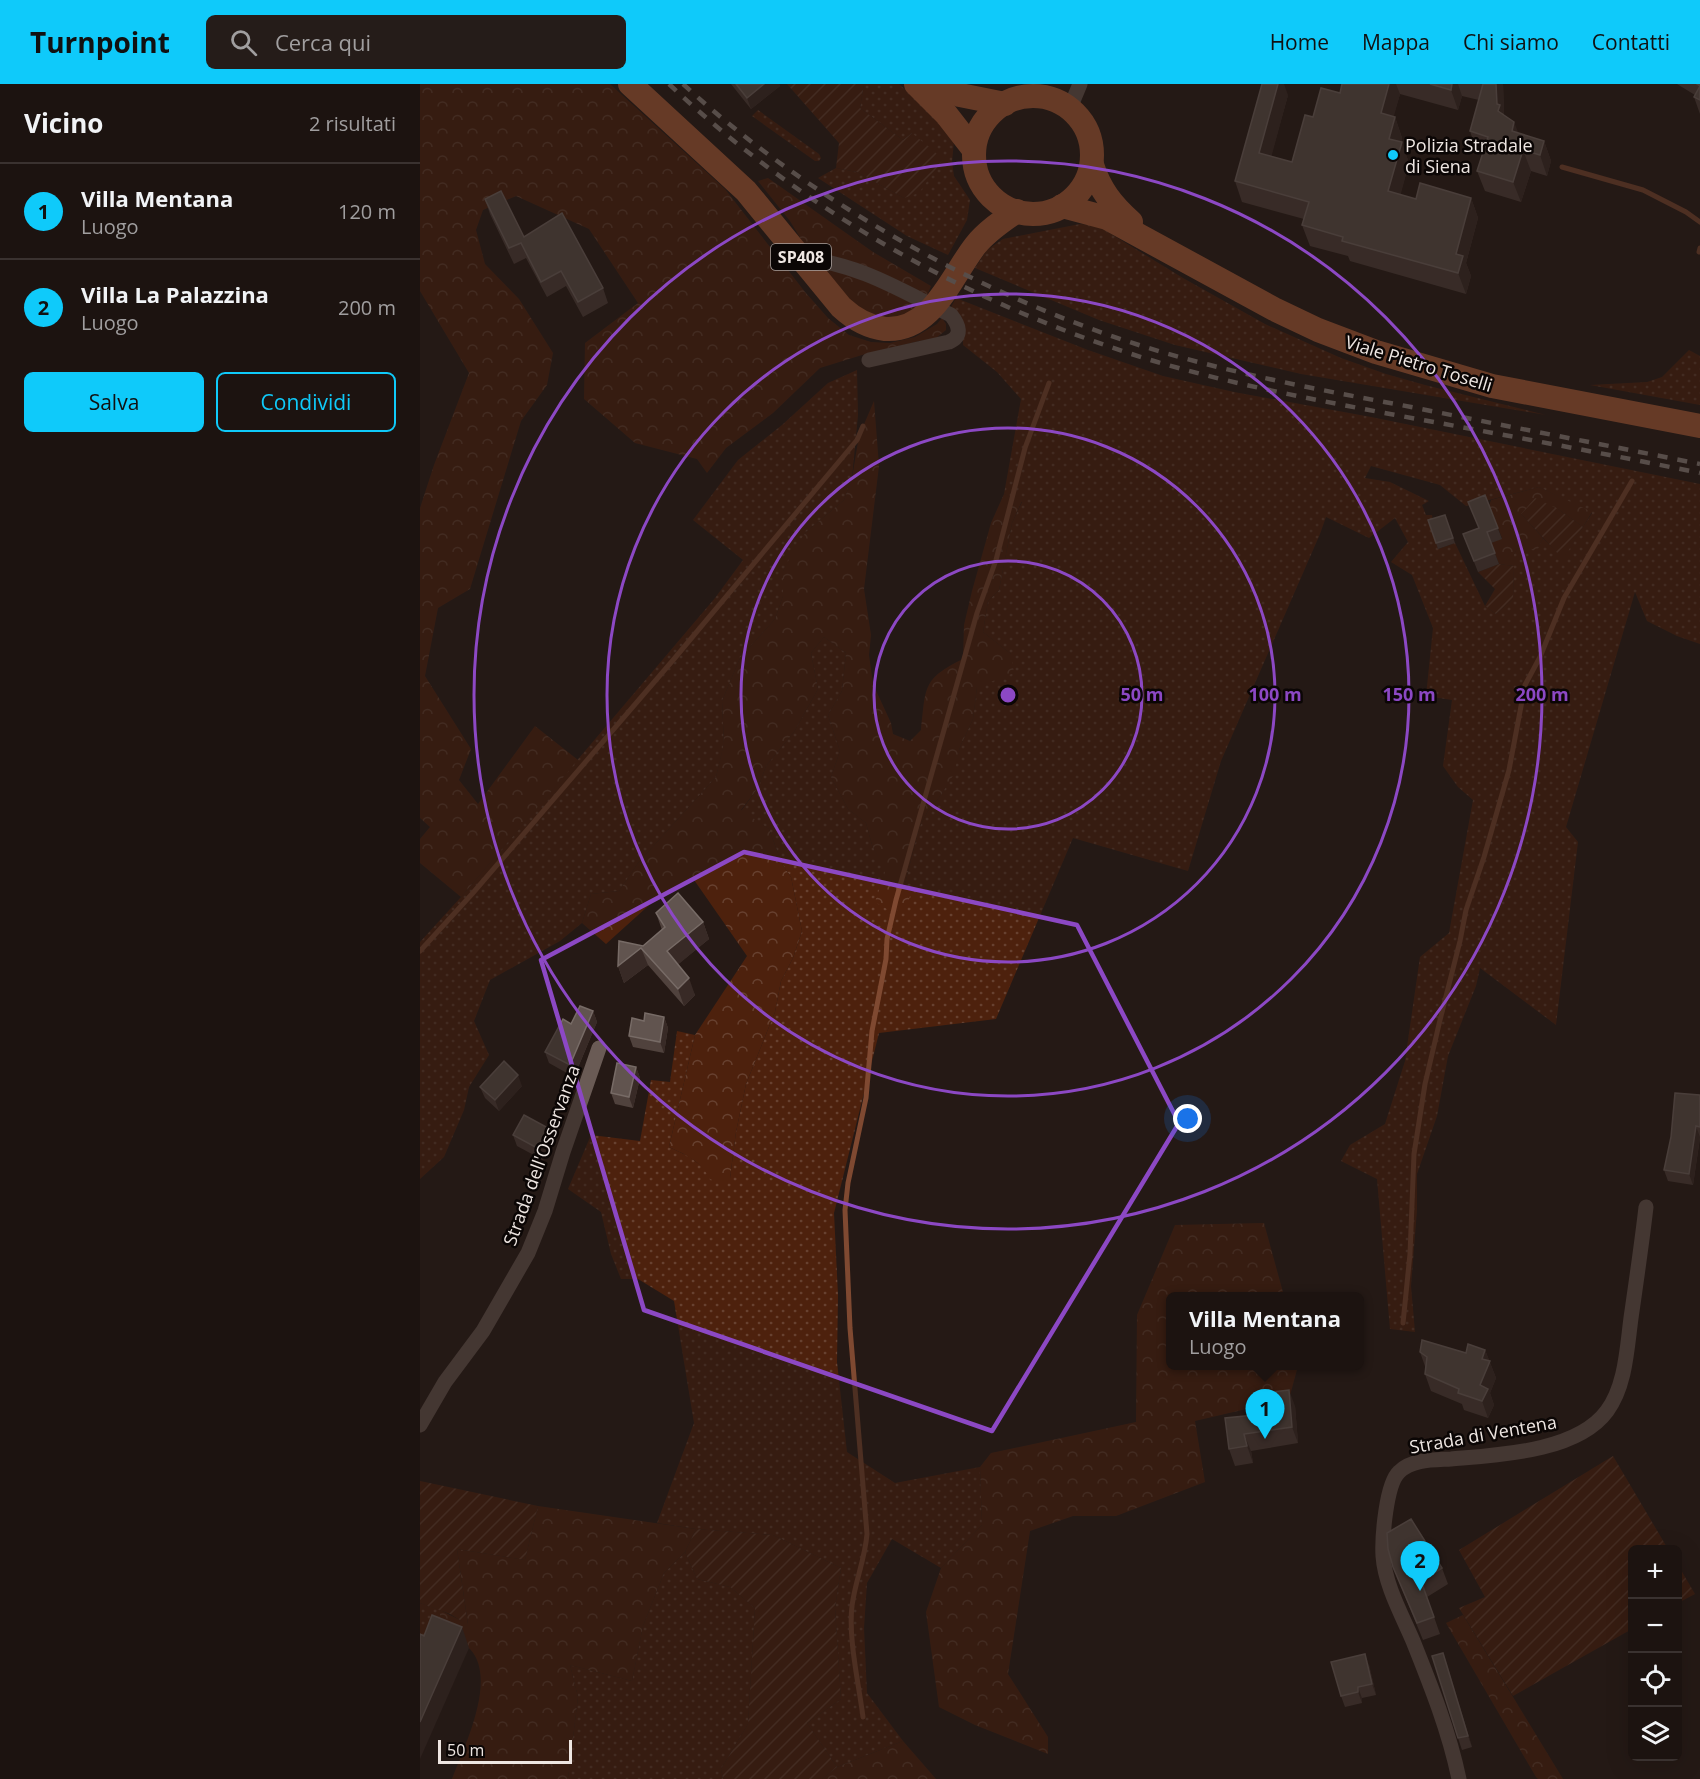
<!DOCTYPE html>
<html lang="it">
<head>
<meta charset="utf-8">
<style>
  :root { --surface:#1c1310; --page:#251c19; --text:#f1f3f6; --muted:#a09e9f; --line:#3a3230; --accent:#0fcafa }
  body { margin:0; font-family:"Open Sans",sans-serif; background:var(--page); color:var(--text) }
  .controls { position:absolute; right:18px; bottom:18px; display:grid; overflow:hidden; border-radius:9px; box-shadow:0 6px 24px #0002 }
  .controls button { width:54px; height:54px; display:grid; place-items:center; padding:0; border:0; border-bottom:2px solid var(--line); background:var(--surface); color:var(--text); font:30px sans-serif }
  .scale { position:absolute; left:18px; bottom:15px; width:134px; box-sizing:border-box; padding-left:6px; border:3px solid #eee6e2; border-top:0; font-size:16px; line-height:21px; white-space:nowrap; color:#eee6e2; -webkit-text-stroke:4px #0b0605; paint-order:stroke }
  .you { position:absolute; left:768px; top:1035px; width:21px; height:21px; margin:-15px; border:4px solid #fff; border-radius:50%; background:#1a73e8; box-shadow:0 0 0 9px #1a73e833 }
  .badge { display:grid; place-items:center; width:39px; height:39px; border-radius:50%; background:var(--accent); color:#111; font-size:20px; font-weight:700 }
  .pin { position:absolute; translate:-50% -50px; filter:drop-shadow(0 2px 3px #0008) }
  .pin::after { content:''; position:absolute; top:32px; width:21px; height:18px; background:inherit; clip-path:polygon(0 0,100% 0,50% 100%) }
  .popup { position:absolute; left:746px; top:1208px; width:198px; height:78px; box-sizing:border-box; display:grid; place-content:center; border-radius:9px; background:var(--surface); filter:drop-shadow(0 2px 4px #0005); font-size:20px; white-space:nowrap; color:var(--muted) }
  .popup b { font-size:22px; color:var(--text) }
  .popup::after { content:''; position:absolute; left:50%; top:100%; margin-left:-12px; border:12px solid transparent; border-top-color:var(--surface) }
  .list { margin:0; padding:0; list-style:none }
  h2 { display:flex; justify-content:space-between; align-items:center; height:78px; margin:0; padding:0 24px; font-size:26px }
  h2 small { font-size:20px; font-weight:400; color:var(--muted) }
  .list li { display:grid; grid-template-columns:39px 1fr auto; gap:18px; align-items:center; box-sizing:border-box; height:96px; padding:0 24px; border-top:2px solid var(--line) }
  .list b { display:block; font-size:22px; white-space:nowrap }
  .list p { margin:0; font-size:20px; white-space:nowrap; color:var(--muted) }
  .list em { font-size:20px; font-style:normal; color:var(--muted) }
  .actions { display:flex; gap:12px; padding:18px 24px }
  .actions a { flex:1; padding:14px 0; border:2px solid var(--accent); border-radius:9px; text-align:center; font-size:21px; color:var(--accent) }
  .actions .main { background:var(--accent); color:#111 }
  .icon { flex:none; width:33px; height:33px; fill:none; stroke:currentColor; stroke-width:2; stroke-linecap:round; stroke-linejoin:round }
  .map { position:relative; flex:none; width:1280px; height:1695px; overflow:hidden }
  header { display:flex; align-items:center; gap:36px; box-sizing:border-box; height:84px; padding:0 30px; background:var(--accent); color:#111 }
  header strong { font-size:28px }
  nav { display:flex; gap:33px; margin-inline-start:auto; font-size:21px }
  .search { width:420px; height:54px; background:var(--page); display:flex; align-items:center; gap:15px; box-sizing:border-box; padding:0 21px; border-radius:9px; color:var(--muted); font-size:22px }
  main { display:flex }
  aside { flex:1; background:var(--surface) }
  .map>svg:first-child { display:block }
  .grass { fill:url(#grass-dots); fill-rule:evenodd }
  .forest { fill:url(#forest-crowns) }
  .garden { fill:url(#garden-furrows) }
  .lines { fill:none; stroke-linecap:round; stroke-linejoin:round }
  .stream { stroke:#7f4931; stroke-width:5 }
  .minor { stroke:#6a5b55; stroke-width:15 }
  .primary { stroke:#b7633b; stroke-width:24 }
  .rail { stroke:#958c88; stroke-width:4.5; stroke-dasharray:10 10; stroke-linecap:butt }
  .wall { fill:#50423d }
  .shaded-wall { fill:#382a26 }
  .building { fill:#61544f; stroke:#776b66; stroke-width:1.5 }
  .marked { fill:none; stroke:#8c48c4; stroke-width:4.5; stroke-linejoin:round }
  .ring { fill:none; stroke:#8c48c4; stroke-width:3 }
  .poi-dot { fill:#0fcafa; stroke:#0b0605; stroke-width:2 }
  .labels { text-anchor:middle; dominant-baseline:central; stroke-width:5; stroke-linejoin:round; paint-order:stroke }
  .shield { fill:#0b0605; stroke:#aaa3a0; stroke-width:1.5 }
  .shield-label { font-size:16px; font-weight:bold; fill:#eee6e2 }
  .poi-label { font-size:18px; fill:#eee6e2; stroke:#0b0605; text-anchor:start }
  .street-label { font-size:18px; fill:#eee6e2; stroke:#0b0605 }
  .centre { fill:#8c48c4; stroke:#0b0605; stroke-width:3 }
  .ring-label { font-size:18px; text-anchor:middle; font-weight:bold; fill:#8c48c4; stroke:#0b0605; stroke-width:5; stroke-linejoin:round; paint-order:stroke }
</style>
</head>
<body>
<header>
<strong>Turnpoint</strong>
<div class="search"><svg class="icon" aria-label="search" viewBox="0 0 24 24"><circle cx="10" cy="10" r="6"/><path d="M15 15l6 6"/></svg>Cerca qui</div>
<nav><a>Home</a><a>Mappa</a><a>Chi siamo</a><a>Contatti</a></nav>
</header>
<main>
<aside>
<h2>Vicino<small>2 risultati</small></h2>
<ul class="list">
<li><span class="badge">1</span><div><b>Villa Mentana</b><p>Luogo</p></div><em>120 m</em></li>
<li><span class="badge">2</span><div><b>Villa La Palazzina</b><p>Luogo</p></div><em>200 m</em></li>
</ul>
<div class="actions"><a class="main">Salva</a><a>Condividi</a></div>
</aside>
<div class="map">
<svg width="1280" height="1695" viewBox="0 0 1280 1695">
  <defs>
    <pattern id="grass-dots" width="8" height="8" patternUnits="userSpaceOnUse" patternTransform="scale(1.5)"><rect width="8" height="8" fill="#4d210d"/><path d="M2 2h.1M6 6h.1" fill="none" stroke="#674130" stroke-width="1.8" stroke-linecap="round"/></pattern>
    <pattern id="forest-crowns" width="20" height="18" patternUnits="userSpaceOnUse" patternTransform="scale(1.5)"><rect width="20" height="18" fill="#4d210d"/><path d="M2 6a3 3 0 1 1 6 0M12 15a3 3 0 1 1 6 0" fill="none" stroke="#674130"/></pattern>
    <pattern id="garden-furrows" width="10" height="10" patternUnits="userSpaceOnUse" patternTransform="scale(1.5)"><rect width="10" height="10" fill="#4d210d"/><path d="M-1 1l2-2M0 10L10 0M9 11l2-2" fill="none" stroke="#674130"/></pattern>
  </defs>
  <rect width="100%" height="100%" fill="#251915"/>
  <!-- grass -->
  <g class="grass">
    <path d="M444,0H479L528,46L534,57L532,78L534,92L550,116L547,136L528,171L487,152L398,94L416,84L437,88L484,114L492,49L483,56L440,24Z"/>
    <path d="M338,26L399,70L401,74L399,77H395L332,32Z"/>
    <path d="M660,140L678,142L763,194L845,240L921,274L966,290L1005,301L1126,331L881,290L755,261L679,236L555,184L567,166L583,155Z"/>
    <path d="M536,214L668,266L743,292L814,308L951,333L1280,400V560L1257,552L1227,537L1215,508L1146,743L1158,758L1136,941L1060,884L1056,902L1028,972L1017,1032L997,1090V1126L991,1202L995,1248L970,1245L957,1095L921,1077L930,1061L965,1040L985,977L1000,873L1029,849L1053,716L1038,703L1023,682L1032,616L1006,612L1013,544L992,491L971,478L988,458L975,434L949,454L906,433L900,450L801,677L768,787L653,754L576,935L459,949L414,1129L418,1211L417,1278L427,1368L475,1399L560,1383L562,1441L521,1484L472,1455L447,1499L444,1544L447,1609L483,1657L417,1683L387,1639L421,1615L415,1524L421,1484L353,1451L276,1445L237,1439L274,1339L254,1217L218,1195H201L191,1170L181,1128L148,1105L171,1051L220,1057L231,996L250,998L257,947L275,951L249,1063L270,1073L285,1085L310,1094L316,1048L326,1000L355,928L361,897L373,874L382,847L371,793L362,780L349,745L321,727L338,704L346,682L374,648L398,605L391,569L404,553L426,569L422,607L408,631L420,667L411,693L428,725L446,739L452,761L466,788L456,818L485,800L499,744L508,727L521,711L533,690L540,663L553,635L557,603L591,570L563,548L568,517L579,506L592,439L602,418L584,410L601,315L577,288L543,261V238L530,225ZM951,382L1020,401L1046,422L1119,403L1172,429L1143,474L1123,454L1117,466L1100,460L1094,470L1093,515L1076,530L1065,522L1035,459L1018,465L1012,431H1006L1002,421L1009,417L970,398L945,394Z"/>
    <path d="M1269,266L1280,272V321L1170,301L1227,298L1242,293Z"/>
    <path d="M437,286L438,331L432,394L424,416L386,448L363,487V512L355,535L320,574L302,617L304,660L296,693L218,779L199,807L171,810L162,839L140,857L70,896L54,937L69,971L49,1003L44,1026L24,1073L0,1095V858L41,813L295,514L323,476L273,436L318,376L362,341L408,299Z"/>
    <path d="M265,1468L277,1495L310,1503L335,1524L328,1640L301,1685L303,1695H148L158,1613L150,1581L212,1597L223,1542L244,1489Z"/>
    <path d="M0,1519L20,1526V1552L0,1568Z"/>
  </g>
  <!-- forest -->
  <g class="forest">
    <path d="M0,0H190L305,105L385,208L408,234L429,251L451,258L470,259L495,253L517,240L522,234L526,240V246L515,255L499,257L442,271L400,284L353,329L306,364L287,389L277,375L215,359L164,315L165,259L218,219L169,145L96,112L63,126L56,146L65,180L99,215L133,269L127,301L101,337L50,505L18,524L5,592L51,665L39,696L58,720L115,642L158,676L41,813L0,779V755L10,743L0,734V424L14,381L49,289L0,207Z"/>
    <path d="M348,94L453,168L511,202L506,214L395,171L387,165L370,137L338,97Z"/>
    <path d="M406,181L429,188L500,223L473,237L439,227L404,188Z"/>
    <path d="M454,317L459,382L444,505L451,551L449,571L453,600L471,639L473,650L490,657L501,646C506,603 502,595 543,575L544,541L552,507L571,439L584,410L602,417L592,439L579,506L568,517L563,548L591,570L594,589L557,603L553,635L540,663L534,690L521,711L508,727L499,744L485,800L491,809L486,824L472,828L455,818L465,788L452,761L446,739L428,725L411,693L420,667L408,631L422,607L426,569L404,553L391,569L398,605L374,648L346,682L338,704L321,726L349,745L362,780L371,793L382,847L373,874L361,897L355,928L326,1000L316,1048L310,1094L301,1100L290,1095C281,1077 266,1071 249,1063L275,951L327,872L272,793L237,814L186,860L162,839L171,810L199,807L218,779L296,693L304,659L302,617L320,574L355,535L363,512V487L375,464L386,448L424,416L432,394L439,352Z"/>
    <path d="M1119,403L1172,428L1163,443L1138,425L1101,430L1123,454L1117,467L1100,460L1094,470V482L1079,480L1071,459L1082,454L1069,422L1071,416Z"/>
    <path d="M844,1139L864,1212H750V1282H878L869,1315L775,1337L785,1398L696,1432H653L610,1447L588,1590L628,1653V1670L555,1641L519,1623L506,1528L521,1484L562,1441L560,1383L571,1369L716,1338L717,1231L755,1141Z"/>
    <path d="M118,1422L276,1445L265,1468L244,1489L223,1542L212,1597L150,1581L158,1613L148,1695H32C44,1663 78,1595 50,1565C44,1559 28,1555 20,1552V1526L48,1540L37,1465L105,1476Z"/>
    <path d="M1043,1531L1143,1695H1118L1116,1693L1026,1539Z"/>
    <path d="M483,1657L516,1695H402L417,1683Z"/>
  </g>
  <!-- garden -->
  <g class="garden">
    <path d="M367,0H444L440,24L483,56L492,49L523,75L499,109L484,114L437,88L416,84L419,59Z"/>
    <path d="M1115,414L1138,425L1163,443L1143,475L1101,430Z"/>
    <path d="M1079,480L1094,482L1093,515L1076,530L1065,522L1075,505L1058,488Z"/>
    <path d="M1193,1372L1248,1465L1212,1466V1545L1093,1612L1039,1524L1065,1513L1039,1466Z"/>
    <path d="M0,1397L118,1422L105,1476L37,1465L48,1541L30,1530L0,1519Z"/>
    <path d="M276,1445L353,1451L421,1484L415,1524L421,1615L387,1639L417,1683L402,1695H303L301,1685L328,1640L335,1524L310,1503L277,1495L265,1468Z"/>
    <path d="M1258,1481L1275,1510L1258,1519Z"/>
  </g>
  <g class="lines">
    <!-- stream -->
    <g class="stream">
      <path d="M1142,83L1223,106L1266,128L1280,138"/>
      <path d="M1279,168L1280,164"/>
      <path d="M0,867L52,810L254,575L437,356L443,342"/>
      <path d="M983,1239L990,1170L994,1070L1005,1000L1020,936L1040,857L1046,826L1064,773L1089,686L1105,601L1120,573L1144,514L1212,397"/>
      <path d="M443,1633C439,1601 428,1554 432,1522C435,1498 445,1475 447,1450L430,1244L425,1126L428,1099L446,1014L452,947L466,875L467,855L476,816L557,529L576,476L605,364L629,299"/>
    </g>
    <!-- minor -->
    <g class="minor">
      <path d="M650,24L660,0"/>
      <path d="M381,174C440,180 480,206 531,231C539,241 543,252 529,258L449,276"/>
      <path d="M0,1341L25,1298L63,1247L108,1169L125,1127L143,1068L179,964"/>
      <path d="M1039,1695C1029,1647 1011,1602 993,1557C982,1531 965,1501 963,1472C962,1454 966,1400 979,1388C992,1375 1014,1376 1031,1375C1078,1371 1157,1368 1187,1327C1207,1300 1207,1259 1212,1227C1217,1192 1222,1158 1226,1123"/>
    </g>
    <!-- primary -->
    <g class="primary">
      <path d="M210,0L326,107L421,223C434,235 447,243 465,245C512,248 531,193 555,162C566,148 582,137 597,127"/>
      <path d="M496,0L526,30L554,66"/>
      <path d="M519,0L540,11L585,20"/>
      <circle cx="613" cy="71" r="59"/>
      <path d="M672,81C680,106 692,121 711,138"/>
      <path d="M642,122L687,134L854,225L898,246L956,268L1072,302L1280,342"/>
    </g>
    <!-- rail -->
    <g class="rail">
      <path d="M249,0C385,129 555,223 734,277C811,300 891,315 970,330C1074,349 1177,368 1280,389"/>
      <path d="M263,0C389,116 559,211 722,262C806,288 894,305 981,321C1081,341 1180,360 1280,380"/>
    </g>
  </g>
  <!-- wall -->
  <g class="wall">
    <path d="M311,0H359L360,2L331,25Z"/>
    <path d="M922,0H1083L1084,31L1098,49L1124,57L1131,77L1127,92L1111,87L1101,118L1065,107L1057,87L1063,69L1057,68L1050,47L1059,16L1042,12L1038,26L980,10L973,33H975L982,54L981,58L989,79L980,111L996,115L1051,114L1058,134L1046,179L1051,192L1046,210L930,177L928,172L890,162L882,141L884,135L822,118L815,97L868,11L851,72L872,78L893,33L920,9Z"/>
    <path d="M1257,0H1280V30L1274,13L1275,11Z"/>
    <path d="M65,115L104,153L183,204L188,219L163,233L146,202L127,213L106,174L94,180L70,130Z"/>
    <path d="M1065,411L1082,455L1071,459L1079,480L1058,488L1043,450L1059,444Z"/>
    <path d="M1025,431L1035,459L1018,465L1016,459Z"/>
    <path d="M236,829L283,838L289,855L258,880L275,911L264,922L228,881L204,899L198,882L242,846Z"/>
    <path d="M173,927L177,938L154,993L129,979L125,968L151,940Z"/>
    <path d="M244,933L248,944L244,969L213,963L209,952L224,937Z"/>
    <path d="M216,983L220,994L213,1024L195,1020L191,1009Z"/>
    <path d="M102,1002L79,1027L65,1014L60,1003Z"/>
    <path d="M1280,1011V1054L1273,1101L1248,1097L1244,1086Z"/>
    <path d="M130,1045L134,1056L123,1076L97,1062L93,1051Z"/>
    <path d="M1065,1266L1076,1294L1070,1309L1074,1321L1068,1334L1044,1326L1042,1320L1011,1307L1005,1290L1006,1285L1000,1268L1046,1269Z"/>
    <path d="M875,1322L878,1359L831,1367L833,1379L815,1382L809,1365L835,1331Z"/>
    <path d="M973,1483L1022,1484L1028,1500L1007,1513L1020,1550L1003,1556Z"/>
    <path d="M1023,1569L1052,1663L1042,1666L1038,1654Z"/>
    <path d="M949,1581L956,1611L942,1614V1619L925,1623L921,1612Z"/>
  </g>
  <!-- shaded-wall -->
  <g class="shaded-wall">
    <path d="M344,0H359L360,2L331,25L327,14Z"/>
    <path d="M858,0H864L868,11L847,89L839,69Z"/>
    <path d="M969,0H976L980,10L969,50L961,29Z"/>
    <path d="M1032,0H1038L1042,12L1038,26L1031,6Z"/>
    <path d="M1076,0H1083L1084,30L1078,27L1077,20Z"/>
    <path d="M975,33L982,54L977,75L969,55Z"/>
    <path d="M1094,38L1102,58L1092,47Z"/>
    <path d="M1124,57L1131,77L1127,92L1120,71Z"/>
    <path d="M982,58L989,79L976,128L968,107Z"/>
    <path d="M1103,66L1111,87L1101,118L1093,98Z"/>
    <path d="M1051,114L1058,134L1046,179L1051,192L1046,210L1038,189L1036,170Z"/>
    <path d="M283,838L289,855L254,884L247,867Z"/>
    <path d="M221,864L228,881L204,899L198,882Z"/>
    <path d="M269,894L275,911L264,922L258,905Z"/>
    <path d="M173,927L177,938L154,993L150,981Z"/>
    <path d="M244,933L248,944L244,969L240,958Z"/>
    <path d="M216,983L220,994L213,1024L209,1013Z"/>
    <path d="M98,991L102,1002L79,1027L75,1016Z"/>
    <path d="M1276,1042L1280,1053L1273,1101L1269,1090Z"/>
    <path d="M130,1045L134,1056L123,1076L119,1065Z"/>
    <path d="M1065,1266L1076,1294L1070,1309L1074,1321L1068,1334L1062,1317L1060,1301L1062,1275Z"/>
    <path d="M869,1306L875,1322L878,1359L872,1343Z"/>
    <path d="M824,1350L831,1367L833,1379L827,1362Z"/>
    <path d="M42,1543L49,1564L0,1675V1638Z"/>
    <path d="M1023,1569L1027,1580L1052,1663L1048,1652Z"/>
    <path d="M945,1570L949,1581L956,1611L952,1600Z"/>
    <path d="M938,1603L942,1614V1619L938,1608Z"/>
  </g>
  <!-- building -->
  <g class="building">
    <path d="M316,0H344L327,14Z"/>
    <path d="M842,0H858L839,69L872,78L885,31L893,33L901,4L920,9L922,0H969L961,29L975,33L969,55L982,58L968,107L996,115L1000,99L1051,114L1036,170L1043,172L1038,189L922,157L923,153L882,141L889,118L815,97Z"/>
    <path d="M1010,0H1032L1031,6Z"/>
    <path d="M1063,0H1076L1077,20L1080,21L1078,27L1094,38L1092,47L1124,57L1120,71L1103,66L1093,98L1057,87L1068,53L1050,47Z"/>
    <path d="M1277,0H1280V16L1274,13L1280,2Z"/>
    <path d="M81,107L104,153L142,129L183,204L158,218L141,187L121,198L101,159L89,164L65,115Z"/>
    <path d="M1065,411L1078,444L1067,448L1075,469L1054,477L1043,450L1059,444L1048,418Z"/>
    <path d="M1025,431L1033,454L1016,459L1008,436Z"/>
    <path d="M258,809L283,838L247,867L269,894L258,905L221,864L198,882L199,857L223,862L245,843L236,829Z"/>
    <path d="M160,922L173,927L150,981L125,968L143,935L151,940Z"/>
    <path d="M225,929L244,933L240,958L209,952L212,934L224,937Z"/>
    <path d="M84,977L98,991L75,1016L60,1003Z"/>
    <path d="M197,979L216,983L209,1013L191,1009Z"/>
    <path d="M1255,1009L1280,1011V1043L1276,1042L1269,1090L1244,1086L1251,1053Z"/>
    <path d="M104,1031L130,1045L119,1065L93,1051Z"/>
    <path d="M1002,1256L1046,1269L1048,1260L1065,1266L1062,1275L1070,1277L1060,1301L1068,1305L1062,1317L1038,1309L1039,1305L1005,1290L1007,1273L1000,1268Z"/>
    <path d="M869,1306L872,1343L824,1350L827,1362L809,1365L805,1334L835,1331V1310Z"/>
    <path d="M991,1435L1022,1484L1001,1497L1014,1533L997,1539L973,1483L968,1465L967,1449Z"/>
    <path d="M12,1531L42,1543L0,1638V1550L4,1552Z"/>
    <path d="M1023,1569L1048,1652L1038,1654L1012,1572Z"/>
    <path d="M945,1570L952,1600L938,1603V1608L921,1612L911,1578Z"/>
  </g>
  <!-- marked area -->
  <path d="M0 0H1280V1695H0ZM324,768L657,841L759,1039L572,1347L224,1226L121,876Z" fill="#251915" fill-opacity=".55" fill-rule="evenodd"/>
  <path class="marked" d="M324,768L657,841L759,1039L572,1347L224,1226L121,876Z"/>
  <!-- distance rings -->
  <g class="ring">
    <circle cx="588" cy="611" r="134"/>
    <circle cx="588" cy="611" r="267"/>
    <circle cx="588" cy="611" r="401"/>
    <circle cx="588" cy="611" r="534"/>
  </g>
  <!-- markers -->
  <circle class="poi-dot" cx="973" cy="71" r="6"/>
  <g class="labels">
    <!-- shield labels -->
    <rect class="shield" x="351" y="160" width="60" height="26" rx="4.5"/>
    <g class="shield-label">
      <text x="381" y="173">SP408</text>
    </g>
    <!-- poi labels -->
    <g class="poi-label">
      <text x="985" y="61">Polizia Stradale<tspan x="985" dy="21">di Siena</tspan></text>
    </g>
    <!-- street labels -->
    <g class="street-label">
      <text transform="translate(999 279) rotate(17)">Viale Pietro Toselli</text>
      <text transform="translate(121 1071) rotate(-70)">Strada dell'Osservanza</text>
      <text transform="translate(1063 1350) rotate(-10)">Strada di Ventena</text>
    </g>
  </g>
  <circle cx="588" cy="611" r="9" class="centre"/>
  <g class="ring-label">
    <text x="722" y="617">50 m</text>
    <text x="855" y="617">100 m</text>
    <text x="989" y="617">150 m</text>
    <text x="1122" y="617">200 m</text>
  </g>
</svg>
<div class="controls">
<button>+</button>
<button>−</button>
<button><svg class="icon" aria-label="locate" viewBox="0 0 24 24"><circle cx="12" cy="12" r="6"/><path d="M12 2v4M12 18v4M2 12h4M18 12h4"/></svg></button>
<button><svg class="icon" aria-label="layers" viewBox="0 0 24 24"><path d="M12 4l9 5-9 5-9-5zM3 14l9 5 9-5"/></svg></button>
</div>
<div class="scale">50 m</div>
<div class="you"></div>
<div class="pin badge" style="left:845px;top:1355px">1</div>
<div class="popup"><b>Villa Mentana</b>Luogo</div>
<div class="pin badge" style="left:1000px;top:1507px">2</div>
</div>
</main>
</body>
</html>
